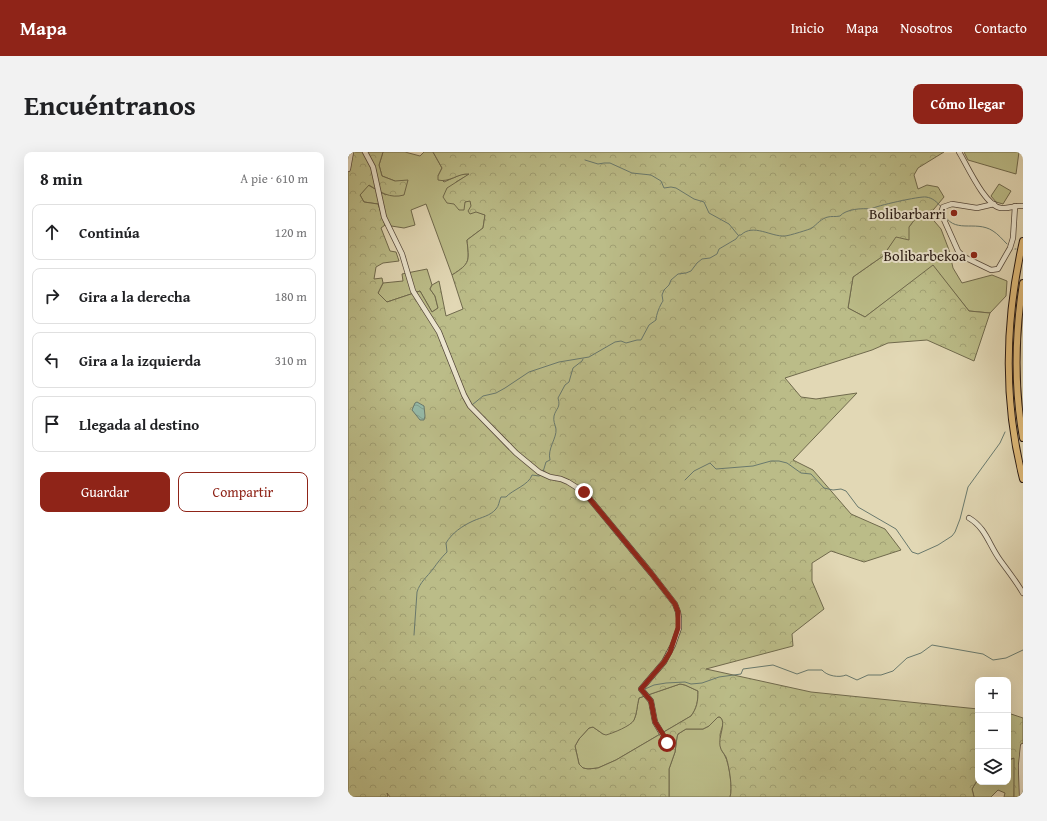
<!DOCTYPE html>
<html lang="es">
<head>
<meta charset="utf-8">
<style>
  :root { --surface:#fff; --page:#f2f2f2; --text:#202124; --muted:#757577; --line:#e0e0e0; --accent:#8f2418 }
  body { margin:0; font-family:"Gentium Book Plus",serif; background:var(--page); color:var(--text) }
  .controls { position:absolute; right:12px; bottom:12px; display:grid; overflow:hidden; border-radius:8px; box-shadow:0 4px 16px #0002 }
  .controls button { width:36px; height:36px; display:grid; place-items:center; padding:0; border:0; border-bottom:1px solid var(--line); background:var(--surface); color:var(--text); font:20px sans-serif }
  .stop { position:absolute; width:12px; height:12px; margin:-9px; border:3px solid #8f2418; border-radius:50%; background:#fff }
  .stop.end { background:#8f2418; border-color:#fff; box-shadow:0 1px 4px #0008 }
  .list { margin:0; padding:0; list-style:none }
  h2 { display:flex; justify-content:space-between; align-items:center; height:52px; margin:0; padding:0 16px; font-size:17px }
  h2 small { font-size:13px; font-weight:400; color:var(--muted) }
  .list li { display:grid; grid-template-columns:26px 1fr auto; gap:12px; align-items:center; box-sizing:border-box; height:56px; margin:0 8px 8px; padding:0 8px; border:1px solid var(--line); border-radius:8px }
  .list b { display:block; font-size:15px; white-space:nowrap }
  .list em { font-size:13px; font-style:normal; color:var(--muted) }
  .actions { display:flex; gap:8px; padding:12px 16px }
  .actions a { flex:1; padding:9px 0; border:1px solid var(--accent); border-radius:8px; text-align:center; font-size:14px; color:var(--accent) }
  .actions .main { background:var(--accent); color:#fff }
  .icon { flex:none; width:22px; height:22px; fill:none; stroke:currentColor; stroke-width:2; stroke-linecap:round; stroke-linejoin:round }
  .map { position:relative; flex:none; width:675px; height:645px; overflow:hidden; border-radius:8px }
  header { display:flex; align-items:center; gap:24px; box-sizing:border-box; height:56px; padding:0 20px; background:var(--accent); color:#fff }
  header strong { font-size:19px }
  nav { display:flex; gap:22px; margin-inline-start:auto; font-size:14px }
  .intro { display:flex; align-items:center; justify-content:space-between; box-sizing:border-box; height:96px; padding:0 24px }
  h1 { margin:0; font-size:28px }
  .button { padding:10px 18px; border-radius:8px; background:var(--accent); color:#fff; font-size:14px; font-weight:700 }
  main { display:flex; gap:24px; padding:0 24px }
  aside { flex:1; background:var(--surface); border-radius:8px; box-shadow:0 4px 16px #0002 }
  .map>svg:first-child { display:block }
  .green { fill:#bbbc88; stroke:#706a4d }
  .forest { fill:url(#forest-crowns); stroke:#706a4d; fill-rule:evenodd }
  .water { fill:url(#water-waves); stroke:#69796d }
  .lines { fill:none; stroke-linecap:round; stroke-linejoin:round }
  .stream { stroke:#69796d; stroke-width:1 }
  .minor-casing { stroke:#55483b; stroke-width:6 }
  .highway-casing { stroke:#261812; stroke-width:8 }
  .minor { stroke:#ece6cf; stroke-width:4.5 }
  .highway { stroke:#e1bc7a; stroke-width:6 }
  .route { stroke:#8f2418; stroke-width:5 }
  .poi-dot { fill:#8f2418; stroke:#ece6cf; stroke-width:1.5 }
  .labels { text-anchor:middle; dominant-baseline:central; stroke-width:4; stroke-linejoin:round; paint-order:stroke }
  .poi-label { font-size:15px; fill:#261812; stroke:#ece6cf; text-anchor:end }
</style>
</head>
<body>
<header>
<strong>Mapa</strong>
<nav><a>Inicio</a><a>Mapa</a><a>Nosotros</a><a>Contacto</a></nav>
</header>
<div class="intro"><h1>Encuéntranos</h1><a class="button">Cómo llegar</a></div>
<main>
<aside>
<h2>8 min<small>A pie · 610 m</small></h2>
<ul class="list">
<li><svg class="icon" aria-label="ahead" viewBox="0 0 24 24"><path d="M12 20V5M6 11l6-6 6 6"/></svg><div><b>Continúa</b></div><em>120 m</em></li>
<li><svg class="icon" aria-label="right" viewBox="0 0 24 24"><path d="M7 20v-9h11M14 6l5 5-5 5"/></svg><div><b>Gira a la derecha</b></div><em>180 m</em></li>
<li><svg class="icon" aria-label="left" viewBox="0 0 24 24"><path d="M17 20v-9H6M10 6l-5 5 5 5"/></svg><div><b>Gira a la izquierda</b></div><em>310 m</em></li>
<li><svg class="icon" aria-label="arrive" viewBox="0 0 24 24"><path d="M6 21V4h12l-3 4 3 4H6"/></svg><div><b>Llegada al destino</b></div></li>
</ul>
<div class="actions"><a class="main">Guardar</a><a>Compartir</a></div>
</aside>
<div class="map">
<svg width="675" height="645" viewBox="0 0 675 645">
  <defs>
    <pattern id="forest-crowns" width="20" height="18" patternUnits="userSpaceOnUse"><rect width="20" height="18" fill="#bbbc88"/><path d="M2 6a3 3 0 1 1 6 0M12 15a3 3 0 1 1 6 0" fill="none" stroke="#a1a174"/></pattern>
    <pattern id="water-waves" width="16" height="10" patternUnits="userSpaceOnUse"><rect width="16" height="10" fill="#95baa9"/><path d="M0 5q4-4 8 0t8 0" fill="none" stroke="#809f90"/></pattern>
  </defs>
  <rect width="100%" height="100%" fill="#e2d8b5"/>
  <filter id="stains"><feTurbulence type="fractalNoise" baseFrequency=".005" numOctaves="4"/><feColorMatrix values="0 0 0 0 .2 0 0 0 0 .09 0 0 0 0 .02 0 0 0 .5 -.17"/></filter>
  <radialGradient id="worn" r=".72"><stop offset=".6" stop-color="#630" stop-opacity="0"/><stop offset="1" stop-color="#630" stop-opacity=".3"/></radialGradient>
  <!-- green -->
  <g class="green">
    <path d="M35,0H57L72,4L76,0H85L94,16L90,24L96,30L114,22H122L108,30L117,50L122,48C124,58 129,60 137,63L135,76L119,88C121,109 123,111 104,123L78,52L63,58L67,73L56,76L37,73L30,52L16,50L12,43L20,33L38,43L47,29L34,24L31,13Z"/>
    <path d="M616,0H671L668,22L620,8Z"/>
    <path d="M651,32L663,39L655,52L648,50L643,44Z"/>
    <path d="M581,63L593,77L601,98L605,116L614,131L644,123L659,129L658,144L642,161L621,159L585,114L517,165L500,156L505,125L535,104L548,84L561,75L567,67Z"/>
    <path d="M79,117L84,133L82,137L87,144L90,156L84,160L72,139L39,150L30,141L35,131L55,129L54,122Z"/>
    <path d="M332,532L337,533L350,539C350,549 349,556 343,564L268,608L250,616L240,617L235,616L231,612L227,594L231,587L241,576L245,575L255,582C262,580 283,574 286,568C289,562 289,553 291,546Z"/>
    <path d="M370,565H372C378,570 373,576 372,583C372,587 373,592 373,596C373,599 376,601 377,604C381,611 385,637 382,645H321V617L327,600L329,585L330,582L338,577H355L361,574Z"/>
    <path d="M667,606L666,645H656L657,641L650,638L643,645H626L624,637L630,627V630H660V608Z"/>
  </g>
  <!-- forest -->
  <g class="forest">
    <path d="M0,0H35L31,13L34,24L47,29L60,28L56,43C42,47 32,40 21,33L12,43L16,50L30,52L37,73L33,76L42,99L48,100L51,109L35,111L28,115L26,127L34,126L35,131L30,141L39,150L72,139L84,160L90,156L87,144L82,137L84,133L91,129L98,164L115,157L104,123C123,111 121,109 119,88L135,76L137,63L128,60L122,62L120,59L123,54L122,49L117,50L116,58H111L106,52L99,51L95,45L99,36L121,22C110,21 101,31 90,28V24L94,16L85,0H596L570,16L566,23L570,37L579,33L590,35L596,45L581,63L567,67L561,75V88L548,85L535,104L505,125L500,156L517,165L585,113L621,159L642,161L626,209L579,188L540,191L524,198L437,226L453,245L468,247L509,241L445,308L465,318L503,362L537,377L553,398L516,410L483,399L464,411V429L476,457L444,482L445,494L358,517L463,540L630,557V627L624,637L626,645H382C385,637 381,613 378,605C376,601 373,599 372,594C370,585 379,570 372,565H370L361,574L355,577H338L330,582L329,585L327,600L321,617V645H42L39,641L40,645H0ZM332,532L337,533L350,539C350,549 349,556 343,564L268,608L250,616L240,617L235,616L231,612L227,594L231,587L241,576L245,575L255,582L258,583C265,581 283,574 286,568C289,562 289,553 291,546Z"/>
    <path d="M660,561L675,566V645H666V606L660,608Z"/>
  </g>
  <!-- water -->
  <path class="water" d="M69,250L76,254L77,264L76,268H72L64,258L67,251Z"/>
  <g class="lines">
    <!-- stream -->
    <g class="stream">
      <path d="M237,8L250,12L256,11H262L284,21L303,23L313,29L316,36L323,35L328,36L346,47L356,50L361,61L381,72L390,83"/>
      <path d="M595,60C605,84 627,67 645,79C650,82 655,88 659,92"/>
      <path d="M667,97H668"/>
      <path d="M124,253L135,244L148,241L157,236L181,220L211,210L241,205L267,190L273,189L278,191L289,188H293L301,173L308,168C308,163 312,153 315,149L314,143L316,138L321,133L323,128L330,122L338,121L343,119L349,111L354,107L362,106L369,102L371,97L388,87L391,83H393C405,71 423,85 437,84C440,84 463,77 464,76C469,72 474,66 480,65C483,64 488,65 492,64C498,57 514,56 523,57C527,54 572,44 578,45C585,46 589,50 593,55"/>
      <path d="M195,320L198,310L202,308C199,297 209,286 208,277C207,272 205,269 206,264C208,256 213,256 210,246L217,233L221,230L225,216L234,209L235,207"/>
      <path d="M337,328L346,319L362,311L368,317L405,314L423,309H431L439,311L453,321L463,322L476,336L485,338L493,337L498,339L510,355L548,377L564,400L570,402L590,393L604,384L607,380L612,367L620,335L652,291L657,280"/>
      <path d="M66,483L69,440C72,430 79,425 85,417C90,410 93,406 99,400L98,391C104,381 114,374 125,369C134,365 142,364 148,357C151,354 151,349 153,345H158C164,338 181,333 184,323L191,324L193,323"/>
      <path d="M297,537L306,533L318,531L337,530L343,532L354,531L371,525L393,522L395,517L425,513L449,522L460,518H474C479,524 491,526 498,523L509,528L520,523H533L545,519L559,506L573,501L584,493L635,502L645,508L658,506L675,498"/>
    </g>
    <defs>
      <g id="minor">
        <path d="M17,0L25,15L36,65L54,102L65,139L91,180L116,243L122,254L168,301L191,320L202,325L213,327L220,330L236,340L303,421L327,452L330,460L331,466V476L325,493L316,510L293,537L303,549L307,570L316,585L319,591"/>
        <path d="M611,0C619,13 637,54 653,56C660,57 668,53 675,54"/>
        <path d="M0,17L3,0"/>
        <path d="M646,52L629,56L604,52L595,55L593,61L610,99L616,105L643,118L650,117L662,96L665,86L667,54"/>
        <path d="M621,366C638,376 641,393 652,408C660,419 668,429 675,441"/>
        <path d="M674,645L673,614L675,594"/>
      </g>
      <g id="highway">
        <path d="M675,89C657,168 655,248 675,327"/>
        <path d="M675,131C667,182 666,235 675,286"/>
      </g>
    </defs>
    <!-- minor casing -->
    <use href="#minor" class="minor-casing"/>
    <!-- highway casing -->
    <use href="#highway" class="highway-casing"/>
    <!-- minor -->
    <use href="#minor" class="minor"/>
    <!-- highway -->
    <use href="#highway" class="highway"/>
  </g>
  <g class="lines">
    <!-- route -->
    <path class="route" d="M236,340L303,421L327,452L330,460V476L322,500L316,510L293,537L303,549L307,570L316,584L319,591"/>
  </g>
  <!-- markers -->
  <g class="poi-dot">
    <circle cx="606" cy="61" r="4"/>
    <circle cx="626" cy="103" r="4"/>
  </g>
  <g class="labels">
    <!-- poi labels -->
    <g class="poi-label">
      <text x="598" y="61">Bolibarbarri</text>
      <text x="618" y="103">Bolibarbekoa</text>
    </g>
  </g>
  <rect width="100%" height="100%" filter="url(#stains)"/>
  <rect width="100%" height="100%" fill="url(#worn)"/>
</svg>
<div class="controls">
<button>+</button>
<button>−</button>
<button><svg class="icon" aria-label="layers" viewBox="0 0 24 24"><path d="M12 4l9 5-9 5-9-5zM3 14l9 5 9-5"/></svg></button>
</div>
<div class="stop" style="left:319px;top:591px"></div>
<div class="stop end" style="left:236px;top:340px"></div>
</div>
</main>
</body>
</html>
